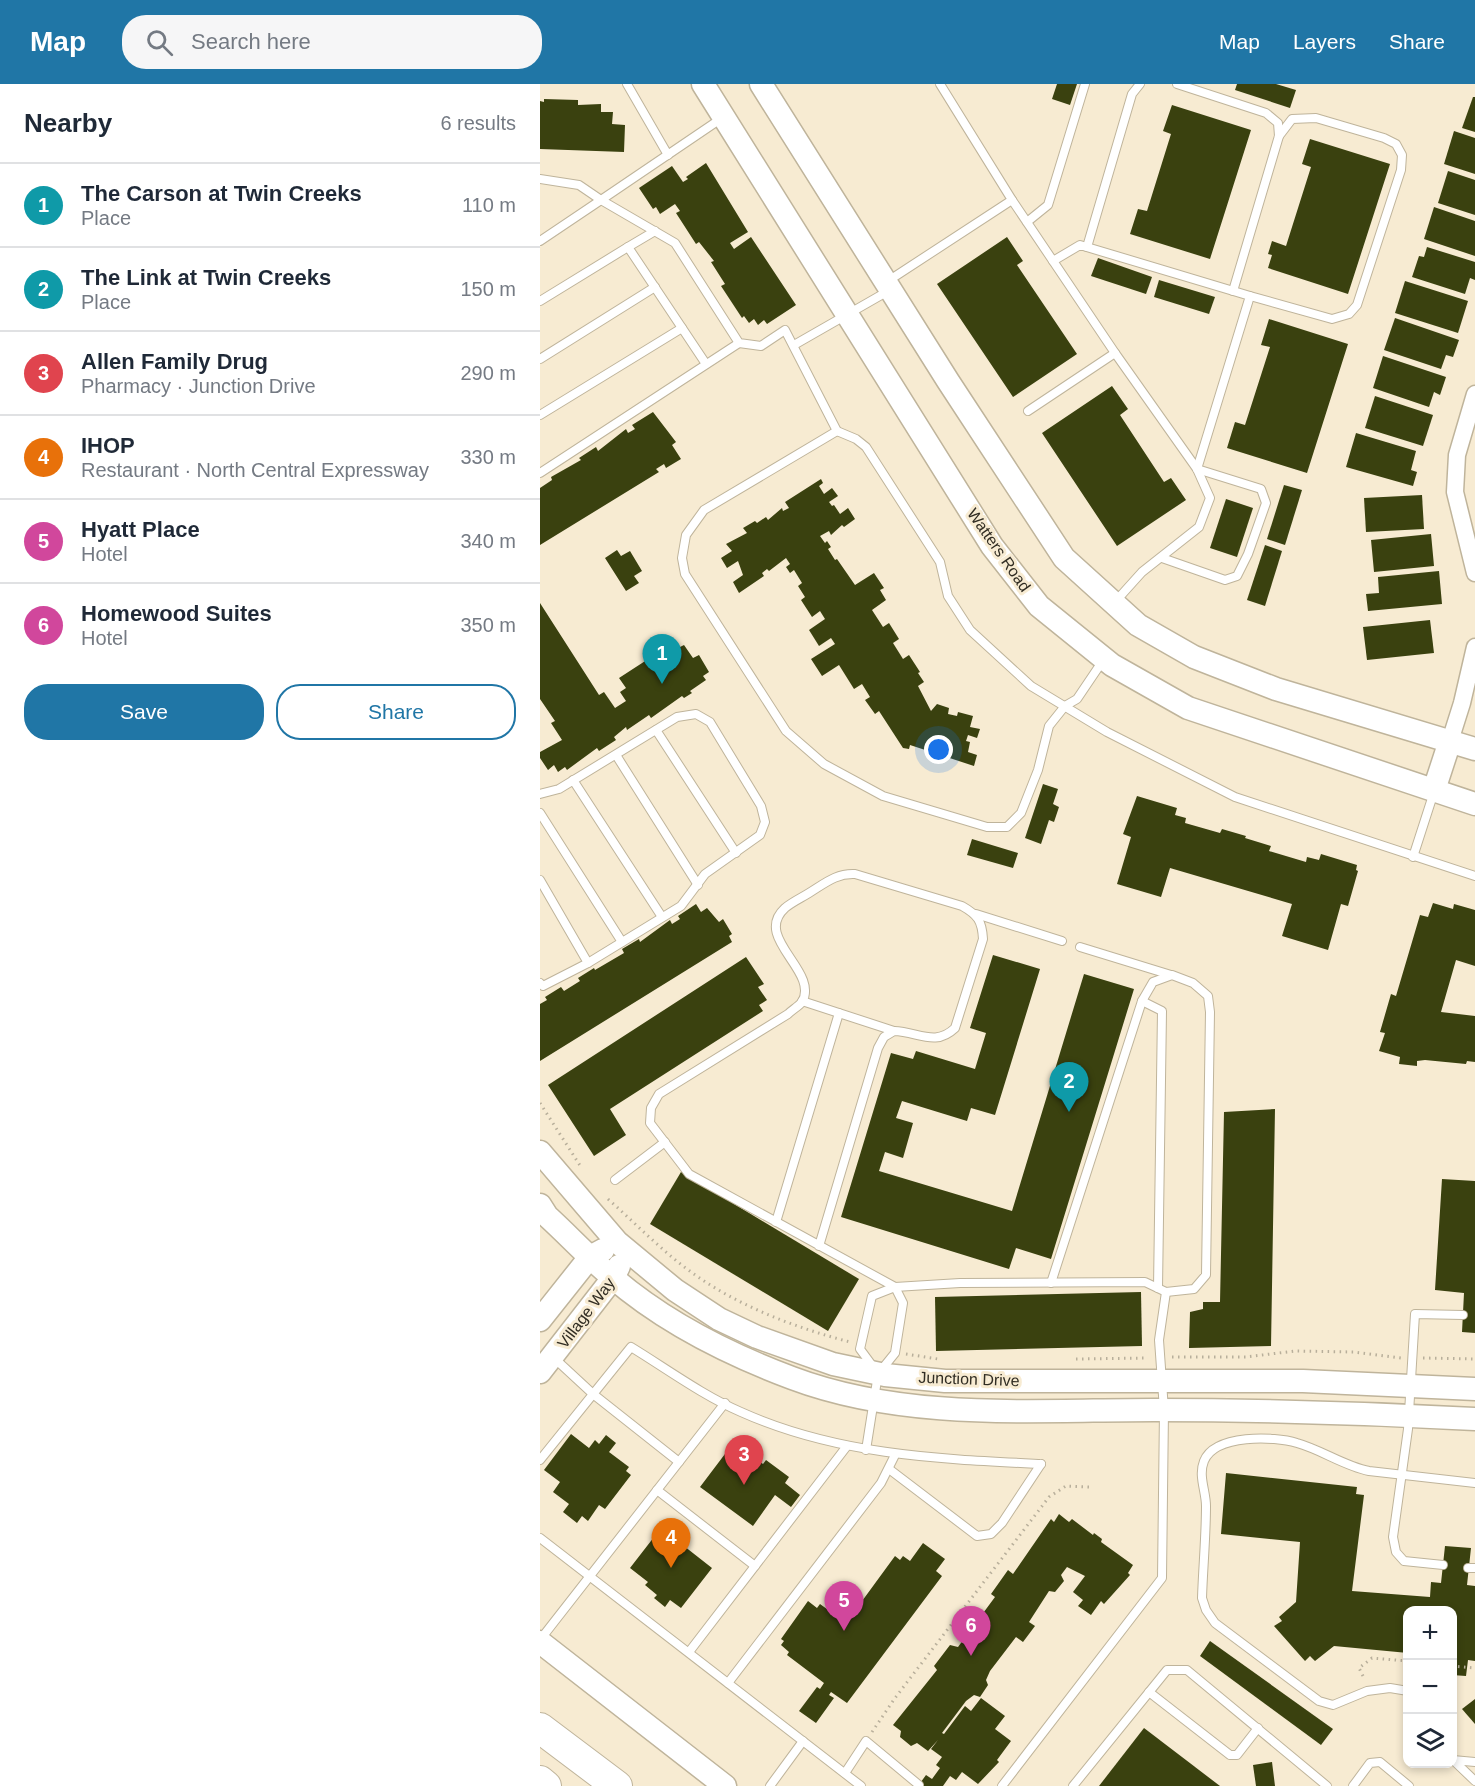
<!DOCTYPE html>
<html lang="en">
<head>
<meta charset="utf-8">
<style>
  :root { --surface:#fff; --page:#f6f6f7; --text:#1f2937; --muted:#747a83; --line:#e0e1e3; --accent:#2076a6 }
  body { margin:0; font-family:Arial,sans-serif; background:var(--page); color:var(--text) }
  .controls { position:absolute; right:18px; bottom:18px; display:grid; overflow:hidden; border-radius:12px; box-shadow:0 3px 9px #0003 }
  .controls button { width:54px; height:54px; display:grid; place-items:center; padding:0; border:0; border-bottom:2px solid var(--line); background:var(--surface); color:var(--text); font:30px sans-serif }
  .you { position:absolute; left:399px; top:666px; width:21px; height:21px; margin:-15px; border:4px solid #fff; border-radius:50%; background:#1a73e8; box-shadow:0 0 0 9px #1a73e833 }
  .badge { display:grid; place-items:center; width:39px; height:39px; border-radius:50%; background:var(--accent); color:#fff; font-size:20px; font-weight:700 }
  .pin { position:absolute; translate:-50% -50px; filter:drop-shadow(0 2px 3px #0008) }
  .pin::after { content:''; position:absolute; top:32px; width:21px; height:18px; background:inherit; clip-path:polygon(0 0,100% 0,50% 100%) }
  .list { margin:0; padding:0; list-style:none }
  h2 { display:flex; justify-content:space-between; align-items:center; height:78px; margin:0; padding:0 24px; font-size:26px }
  h2 small { font-size:20px; font-weight:400; color:var(--muted) }
  .list li { display:grid; grid-template-columns:39px 1fr auto; gap:18px; align-items:center; box-sizing:border-box; height:84px; padding:0 24px; border-top:2px solid var(--line) }
  .list b { display:block; font-size:22px; white-space:nowrap }
  .list p { margin:0; font-size:20px; white-space:nowrap; color:var(--muted) }
  .list em { font-size:20px; font-style:normal; color:var(--muted) }
  .actions { display:flex; gap:12px; padding:18px 24px }
  .actions a { flex:1; padding:14px 0; border:2px solid var(--accent); border-radius:24px; text-align:center; font-size:21px; color:var(--accent) }
  .actions .main { background:var(--accent); color:#fff }
  .icon { flex:none; width:33px; height:33px; fill:none; stroke:currentColor; stroke-width:2; stroke-linecap:round; stroke-linejoin:round }
  .map { position:relative; flex:none; width:935px; height:1702px; overflow:hidden }
  header { display:flex; align-items:center; gap:36px; box-sizing:border-box; height:84px; padding:0 30px; background:var(--accent); color:#fff }
  header strong { font-size:28px }
  nav { display:flex; gap:33px; margin-inline-start:auto; font-size:21px }
  .search { width:420px; height:54px; background:var(--page); display:flex; align-items:center; gap:15px; box-sizing:border-box; padding:0 21px; border-radius:24px; color:var(--muted); font-size:22px }
  main { display:flex }
  aside { flex:1; background:var(--surface) }
  .map>svg:first-child { display:block }
  .building { fill:#3a410f }
  .lines { fill:none; stroke-linecap:round; stroke-linejoin:round }
  .lane-casing { stroke:#bfb49b; stroke-width:10 }
  .street-casing { stroke:#bfb49b; stroke-width:19 }
  .secondary-casing { stroke:#bfb49b; stroke-width:25 }
  .highway-casing { stroke:#bfb49b; stroke-width:32 }
  .path { stroke:#b8af9b; stroke-width:3; stroke-dasharray:1.5 4.5; stroke-linecap:butt }
  .lane { stroke:#fff; stroke-width:8 }
  .street { stroke:#fff; stroke-width:16 }
  .secondary { stroke:#fff; stroke-width:22 }
  .highway { stroke:#fff; stroke-width:30 }
  .labels { text-anchor:middle; dominant-baseline:central; stroke-width:6; stroke-linejoin:round; paint-order:stroke }
  .street-label { font-size:16px; fill:#312d23; stroke:#f7ebd2 }
</style>
</head>
<body>
<header>
<strong>Map</strong>
<div class="search"><svg class="icon" aria-label="search" viewBox="0 0 24 24"><circle cx="10" cy="10" r="6"/><path d="M15 15l6 6"/></svg>Search here</div>
<nav><a>Map</a><a>Layers</a><a>Share</a></nav>
</header>
<main>
<aside>
<h2>Nearby<small>6 results</small></h2>
<ul class="list">
<li><span class="badge" style="background:#0f9aa8">1</span><div><b>The Carson at Twin Creeks</b><p>Place</p></div><em>110 m</em></li>
<li><span class="badge" style="background:#0f9aa8">2</span><div><b>The Link at Twin Creeks</b><p>Place</p></div><em>150 m</em></li>
<li><span class="badge" style="background:#e0444e">3</span><div><b>Allen Family Drug</b><p>Pharmacy · Junction Drive</p></div><em>290 m</em></li>
<li><span class="badge" style="background:#e8710a">4</span><div><b>IHOP</b><p>Restaurant · North Central Expressway</p></div><em>330 m</em></li>
<li><span class="badge" style="background:#d1479c">5</span><div><b>Hyatt Place</b><p>Hotel</p></div><em>340 m</em></li>
<li><span class="badge" style="background:#d1479c">6</span><div><b>Homewood Suites</b><p>Hotel</p></div><em>350 m</em></li>
</ul>
<div class="actions"><a class="main">Save</a><a>Share</a></div>
</aside>
<div class="map">
<svg width="935" height="1702" viewBox="0 0 935 1702">
  <rect width="100%" height="100%" fill="#f7ebd2"/>
  <!-- building -->
  <g class="building">
    <path d="M517,0H537L530,21L512,15Z"/>
    <path d="M697,0H736L756,6L750,24L695,6Z"/>
    <path d="M933,13H935V48L922,44Z"/>
    <path d="M4,15L38,16V21L61,20V28H73L72,40L85,41L84,68L0,65V17L4,18Z"/>
    <path d="M632,21L711,46L670,175L590,150L598,125L607,127L631,50L623,47Z"/>
    <path d="M914,47L935,54V90L904,80Z"/>
    <path d="M770,55L850,80L808,210L728,184L732,171L728,170L732,157L746,162L771,83L762,80Z"/>
    <path d="M166,79L208,148L190,159L194,165L211,153L256,221L227,240L224,236L218,241L214,235L209,239L204,232L202,234L181,202L185,200L171,178L174,177L159,158L156,160L136,129L140,127L135,120L120,130L116,123L113,125L99,104L132,82L143,98L148,95L146,93Z"/>
    <path d="M908,87L935,96V131L898,119Z"/>
    <path d="M894,123L935,137V172L884,155Z"/>
    <path d="M467,153L483,177L477,181L537,270L473,313L397,200Z"/>
    <path d="M887,163L935,178V196L930,194L925,210L872,193L879,172L884,173Z"/>
    <path d="M558,174L612,193L606,210L551,192Z"/>
    <path d="M619,196L675,213L669,230L614,213Z"/>
    <path d="M865,197L928,217L918,249L855,229Z"/>
    <path d="M855,234L919,256L913,273L906,271L901,285L844,266Z"/>
    <path d="M729,235L808,260L767,389L687,364L695,338L705,341L730,263L721,261Z"/>
    <path d="M843,272L906,293L900,311L894,308L889,323L833,304Z"/>
    <path d="M572,302L588,325L580,331L624,398L631,394L646,416L577,462L502,349Z"/>
    <path d="M835,312L893,331L883,362L825,344Z"/>
    <path d="M113,328L136,358L132,361L141,375L126,384L124,380L116,385L119,388L0,461V404L12,396L11,393L41,376L39,374L56,363L58,367L86,345L88,349L95,345L92,341Z"/>
    <path d="M816,349L876,367L871,386L877,388L873,402L806,383Z"/>
    <path d="M281,395L283,399L279,402L284,410L292,404L298,412L289,418L292,422L294,421L300,430L308,424L315,435L304,443L302,441L291,451L289,447L280,452L285,459L287,457L291,463L288,465L295,476L297,475L315,501L334,489L344,504L340,506L346,516L332,526L343,543L349,539L359,555L353,559L363,575L369,571L380,588L378,589L384,598L378,602L391,627L397,620L409,624L408,630L417,632L418,628L433,632L430,643L440,645L437,654L428,651L426,657L430,658L428,668L437,671L434,682L370,661L369,665L363,664L339,627L335,630L325,616L330,613L322,600L314,605L299,581L282,592L271,575L295,560L291,554L279,562L269,546L285,535L280,527L272,533L261,516L265,513L258,502L262,499L254,486L250,489L246,483L250,480L246,474L229,487L227,485L222,489L224,492L199,509L193,498L203,491L198,477L187,484L181,474L192,467L186,460L207,449L203,444L215,437L217,439L226,433L228,436L242,424L243,427L249,424L245,418Z"/>
    <path d="M744,401L762,406L745,461L727,455Z"/>
    <path d="M882,411L884,445L826,448L824,414Z"/>
    <path d="M686,415L713,424L697,473L670,464Z"/>
    <path d="M891,450L894,482L834,488L831,456Z"/>
    <path d="M725,461L742,467L725,522L707,516Z"/>
    <path d="M77,466L81,472L90,467L102,487L94,492L99,499L86,507L65,474Z"/>
    <path d="M899,487L902,520L828,527L826,510L839,509L838,493Z"/>
    <path d="M0,519L59,611L64,608L75,624L86,617L80,608L86,604L79,594L136,557L140,563L144,561L153,574L159,571L169,588L163,592L166,596L150,607L152,609L144,614L142,612L111,634L109,631L87,646L86,643L74,653L76,656L59,667L57,664L27,686L25,683L18,688L14,681L8,686L0,674V668L22,656L11,639L15,637L0,615Z"/>
    <path d="M890,536L894,569L827,576L823,543Z"/>
    <path d="M503,700L518,705L513,720L519,723L514,738L509,736L501,760L485,754Z"/>
    <path d="M597,712L637,724L635,731L646,734L645,739L680,749L682,745L706,752L705,754L731,762L729,767L766,778L767,773L779,776L781,770L817,781L816,786L818,787L808,822L801,820L788,866L742,852L752,820L630,784L621,813L577,800L591,753L583,750Z"/>
    <path d="M432,755L478,769L473,784L427,771Z"/>
    <path d="M893,819L913,825L914,820L935,826V882L916,876L901,928L935,932V978L927,977L926,980L885,976L877,977V982L859,980L860,973L839,967L845,949L840,948L851,910L856,912L880,831L888,833Z"/>
    <path d="M156,820L161,828L167,824L179,838L183,835L192,850L189,852L192,858L0,977V920L7,916L5,913L21,903L24,907L40,897L38,894L54,884L55,886L84,869L82,865L99,855L100,858L130,836L132,840L140,835L138,832Z"/>
    <path d="M453,871L500,885L455,1031L431,1024L427,1037L362,1017L356,1034L373,1039L363,1074L345,1068L339,1087L472,1127L544,890L594,905L511,1175L476,1164L469,1185L301,1133L351,969L373,975L376,967L435,985L446,949L430,944Z"/>
    <path d="M206,873L224,900L218,903L227,916L219,921L223,927L70,1025L86,1051L54,1072L8,1001Z"/>
    <path d="M735,1025L731,1262L649,1264L650,1228L663,1225V1218H680L684,1028Z"/>
    <path d="M141,1088L319,1195L288,1247L110,1140Z"/>
    <path d="M902,1095L935,1097V1249L922,1248L924,1209L895,1206Z"/>
    <path d="M601,1208L602,1262L396,1267L395,1213Z"/>
    <path d="M31,1350L49,1364L55,1356L59,1360L66,1351L76,1359L69,1368L89,1383L86,1387L91,1391L65,1425L59,1421L48,1437L42,1432L37,1439L23,1428L29,1420L13,1408L20,1398L4,1386Z"/>
    <path d="M191,1362L204,1373L211,1364L218,1370L215,1374L223,1380L226,1376L249,1393L245,1399L260,1411L251,1423L235,1411L213,1442L160,1403Z"/>
    <path d="M686,1389L817,1403L816,1410L824,1411L812,1507L890,1513L891,1498L901,1499L905,1462L931,1464L927,1501L935,1502V1577L928,1576L926,1592L912,1591V1526H868V1569L794,1562L775,1577L770,1572L765,1577L734,1542L742,1537L739,1533L756,1518L760,1458L681,1450Z"/>
    <path d="M519,1430L529,1438L532,1435L553,1451L554,1449L562,1455L561,1458L593,1481L588,1489L590,1491L564,1520L561,1517L551,1531L538,1522L543,1516L533,1508L545,1492L527,1483L521,1491L524,1497L515,1508L509,1507L489,1538L495,1542L483,1558L476,1553L450,1587L446,1596L448,1601L440,1613L434,1611L426,1617L402,1649L404,1650L425,1622L431,1627L441,1614L465,1632L455,1645L471,1657L457,1676L459,1678L438,1700L422,1688L416,1696L410,1692L403,1702H378L386,1691L392,1695L400,1684L396,1681L402,1673L391,1665L398,1656L388,1667L377,1659L371,1662L360,1653L361,1647L353,1641L397,1586L394,1582L410,1561L418,1563L455,1513L451,1510L468,1486L473,1490L511,1435L514,1438Z"/>
    <path d="M121,1444L172,1484L141,1524L130,1516L125,1523L114,1514L117,1511L105,1501L108,1498L90,1484Z"/>
    <path d="M383,1459L405,1475L396,1487L402,1492L307,1619L291,1608L289,1611L294,1614L276,1639L259,1627L277,1603L280,1605L284,1599L247,1571L249,1568L241,1561L244,1557L241,1555L268,1517L277,1524L280,1520L306,1539L355,1472L360,1476L363,1472L370,1477Z"/>
    <path d="M670,1557L793,1645L781,1661L660,1572Z"/>
    <path d="M935,1615V1640L922,1625Z"/>
    <path d="M604,1644L680,1702H559Z"/>
    <path d="M732,1678L735,1702H716L713,1681Z"/>
  </g>
  <g class="lines">
    <defs>
      <g id="lane">
        <path d="M87,0L128,71"/>
        <path d="M637,0L726,29L738,39L739,52L693,207"/>
        <path d="M182,34L61,116L135,159L199,259L221,262L245,246L297,347L316,355L326,363L400,478L408,512L430,546L491,602L567,648L695,713L935,792"/>
        <path d="M0,95L39,101L61,116L0,157"/>
        <path d="M472,116L575,269L488,327"/>
        <path d="M487,138L508,121L545,0"/>
        <path d="M88,163L115,147"/>
        <path d="M547,163L592,10L600,0"/>
        <path d="M513,177L540,161L710,212L657,385L721,405L726,419L708,470L697,492L685,496L622,474"/>
        <path d="M348,197L472,116L400,0"/>
        <path d="M710,212L792,235L809,230L817,221L861,86L862,71L856,60L844,54L776,34L752,35L739,52"/>
        <path d="M0,217L88,163L166,280"/>
        <path d="M254,261L350,206"/>
        <path d="M575,269L657,385L670,414L659,443L602,488L575,518"/>
        <path d="M0,275L115,203"/>
        <path d="M0,331L142,244"/>
        <path d="M297,347L164,426L146,451L142,474L145,490L246,647L284,680L343,712L447,743H467L481,729L498,686L509,642L525,622L537,615L564,575"/>
        <path d="M0,389L199,259"/>
        <path d="M116,646L196,769"/>
        <path d="M76,671L158,801"/>
        <path d="M33,696L122,833"/>
        <path d="M0,710L19,705L137,633L156,630L170,638L221,722L225,738L220,751L165,790L141,822L48,879"/>
        <path d="M0,729L82,858"/>
        <path d="M873,773L894,708"/>
        <path d="M0,796L48,879L3,902L0,899"/>
        <path d="M436,830L522,857"/>
        <path d="M540,863L631,891"/>
        <path d="M262,917L354,947"/>
        <path d="M602,917L622,927L618,1204"/>
        <path d="M75,1096L125,1058"/>
        <path d="M236,1138L299,929"/>
        <path d="M279,1162L338,964L344,953L354,947C379,948 395,963 415,944L443,855C442,837 438,831 422,822L315,790C296,789 284,800 269,809C261,814 252,818 245,824C212,854 280,887 262,918C259,922 252,926 248,930L119,1010L111,1024L110,1039L149,1090L355,1203L363,1219L355,1269L338,1290L326,1366"/>
        <path d="M511,1199L602,917L613,898L632,891L653,899L668,912L670,928L666,1191L654,1205L626,1208"/>
        <path d="M13,1273L53,1310L139,1378"/>
        <path d="M334,1284L320,1265L332,1212L355,1203L420,1199L605,1198L626,1208L619,1256L624,1326L622,1494L462,1702"/>
        <path d="M0,1376L91,1263C127,1285 162,1311 201,1328C297,1371 398,1375 501,1380"/>
        <path d="M349,1385L437,1452L451,1450L462,1439L501,1380"/>
        <path d="M117,1406L215,1482"/>
        <path d="M0,1454L321,1702"/>
        <path d="M903,1481L864,1477L856,1468L853,1453L868,1345L875,1230L923,1231"/>
        <path d="M928,1484H935"/>
        <path d="M0,1556L185,1319"/>
        <path d="M149,1568L307,1362"/>
        <path d="M188,1599L341,1399L355,1371"/>
        <path d="M868,1607L850,1604L827,1607L793,1621L779,1617L675,1539L666,1526L662,1514C663,1483 666,1452 666,1422C666,1407 658,1392 664,1377C675,1350 734,1352 757,1359C782,1366 804,1382 829,1387L935,1399"/>
        <path d="M609,1608L690,1671H697L718,1644"/>
        <path d="M913,1676L935,1697"/>
        <path d="M913,1676L935,1678"/>
        <path d="M305,1689L326,1657L379,1701"/>
        <path d="M230,1702L263,1657"/>
        <path d="M533,1702L627,1586H647L787,1702"/>
        <path d="M813,1702L830,1679L840,1678L869,1702"/>
      </g>
      <g id="street">
        <path d="M935,310L917,371L915,408L935,489"/>
        <path d="M910,657L922,619L935,563"/>
      </g>
      <g id="secondary">
        <path d="M163,0L452,462L499,522L572,581L648,624L935,720"/>
        <path d="M221,0L408,297L524,474L598,541L654,573L736,605L935,665"/>
        <path d="M894,706L910,657"/>
        <path d="M0,1068L77,1158L135,1206L179,1235L217,1253L293,1280L345,1291L405,1297H763L935,1305"/>
        <path d="M0,1121L7,1132C29,1152 49,1174 72,1193C124,1238 188,1270 252,1294C366,1337 495,1326 614,1326C721,1326 828,1329 935,1335"/>
        <path d="M0,1236L50,1173L63,1166"/>
        <path d="M0,1288L73,1194L79,1182"/>
        <path d="M0,1558L185,1702"/>
      </g>
      <g id="highway">
        <path d="M0,1644L77,1702"/>
        <path d="M0,1697L6,1702"/>
      </g>
    </defs>
    <!-- lane casing -->
    <use href="#lane" class="lane-casing"/>
    <!-- street casing -->
    <use href="#street" class="street-casing"/>
    <!-- secondary casing -->
    <use href="#secondary" class="secondary-casing"/>
    <!-- highway casing -->
    <use href="#highway" class="highway-casing"/>
    <!-- path -->
    <g class="path">
      <path d="M0,1019L41,1083"/>
      <path d="M68,1115C95,1139 119,1164 147,1185C195,1221 253,1243 310,1258"/>
      <path d="M366,1270L398,1275"/>
      <path d="M632,1273H706L755,1267L814,1268L861,1274"/>
      <path d="M883,1274L935,1275"/>
      <path d="M536,1275L608,1274"/>
      <path d="M912,1582L935,1584"/>
      <path d="M823,1592L819,1584L832,1574L868,1577"/>
      <path d="M332,1648L355,1614L509,1413L526,1402L550,1403"/>
    </g>
    <!-- lane -->
    <use href="#lane" class="lane"/>
    <!-- street -->
    <use href="#street" class="street"/>
    <!-- secondary -->
    <use href="#secondary" class="secondary"/>
    <!-- highway -->
    <use href="#highway" class="highway"/>
  </g>
  <g class="labels">
    <!-- street labels -->
    <g class="street-label">
      <text transform="translate(459 466) rotate(55)">Watters Road</text>
      <text transform="translate(46 1229) rotate(-53)">Village Way</text>
      <text transform="translate(429 1295) rotate(2)">Junction Drive</text>
    </g>
  </g>
</svg>
<div class="controls">
<button>+</button>
<button>−</button>
<button><svg class="icon" aria-label="layers" viewBox="0 0 24 24"><path d="M12 4l9 5-9 5-9-5zM3 14l9 5 9-5"/></svg></button>
</div>
<div class="you"></div>
<div class="pin badge" style="left:122px;top:600px;background:#0f9aa8">1</div>
<div class="pin badge" style="left:529px;top:1028px;background:#0f9aa8">2</div>
<div class="pin badge" style="left:204px;top:1401px;background:#e0444e">3</div>
<div class="pin badge" style="left:131px;top:1484px;background:#e8710a">4</div>
<div class="pin badge" style="left:304px;top:1547px;background:#d1479c">5</div>
<div class="pin badge" style="left:431px;top:1572px;background:#d1479c">6</div>
</div>
</main>
</body>
</html>
